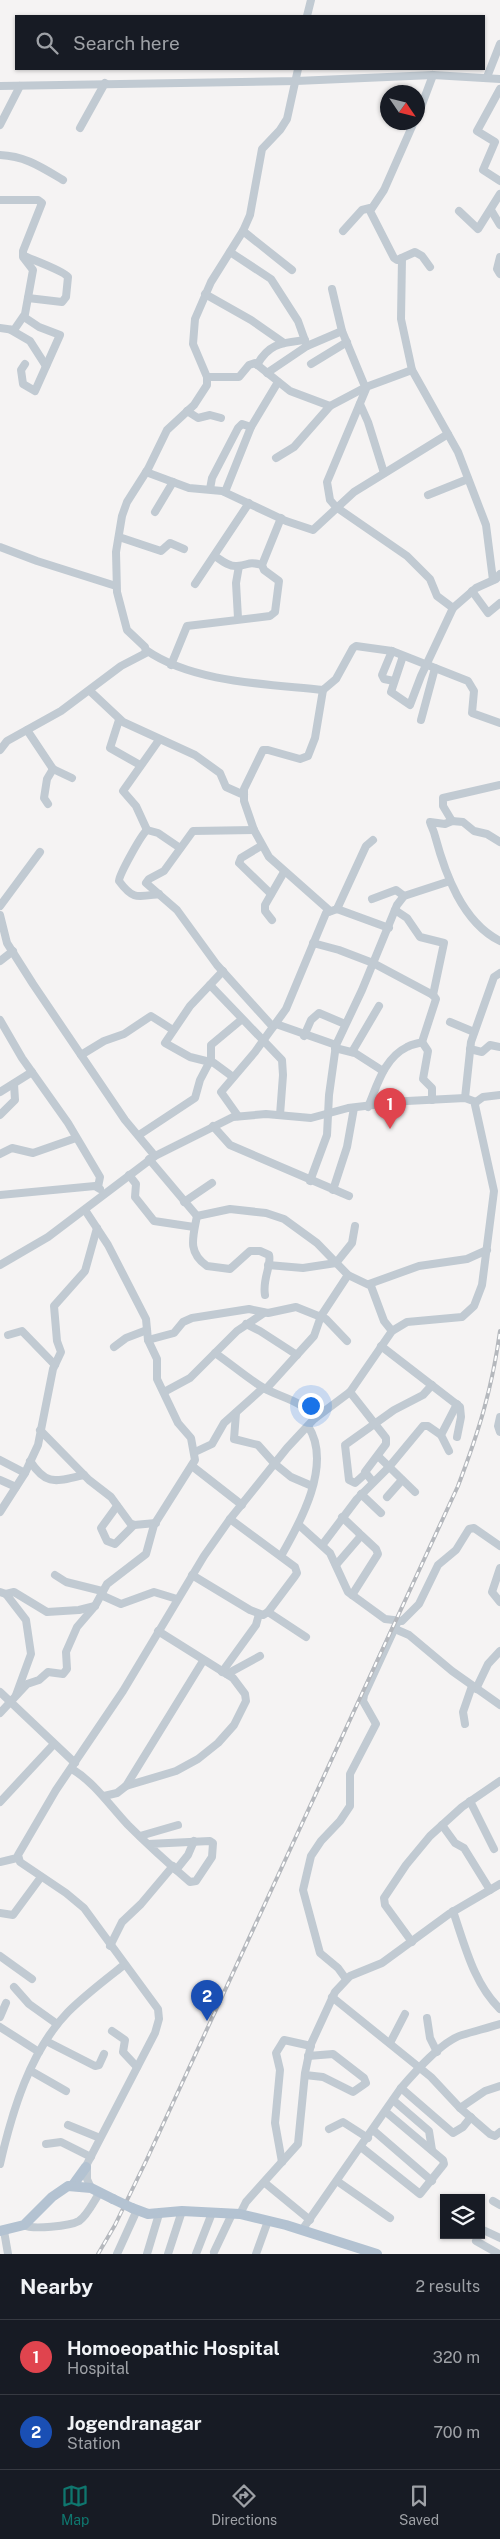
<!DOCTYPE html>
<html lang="en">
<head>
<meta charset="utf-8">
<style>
  :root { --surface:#171b24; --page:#242831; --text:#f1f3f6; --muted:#9ea1a6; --line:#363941; --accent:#0f766e }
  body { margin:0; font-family:"Public Sans",sans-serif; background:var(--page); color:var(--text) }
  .controls { position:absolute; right:15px; bottom:15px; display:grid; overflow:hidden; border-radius:0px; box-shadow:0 1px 4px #0004 }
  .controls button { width:45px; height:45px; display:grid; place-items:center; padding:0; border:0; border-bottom:1px solid var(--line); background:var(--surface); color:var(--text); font:25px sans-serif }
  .compass { position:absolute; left:380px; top:85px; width:45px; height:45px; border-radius:50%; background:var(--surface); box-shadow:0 1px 4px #0004; rotate:125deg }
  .you { position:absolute; left:310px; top:1405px; width:18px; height:18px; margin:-12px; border:4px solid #fff; border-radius:50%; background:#1a73e8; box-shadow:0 0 0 8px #1a73e833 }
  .badge { display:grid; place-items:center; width:32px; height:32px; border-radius:50%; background:var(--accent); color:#fff; font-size:16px; font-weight:700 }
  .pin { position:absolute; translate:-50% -41px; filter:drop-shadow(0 1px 2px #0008) }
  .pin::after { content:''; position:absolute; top:26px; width:18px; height:15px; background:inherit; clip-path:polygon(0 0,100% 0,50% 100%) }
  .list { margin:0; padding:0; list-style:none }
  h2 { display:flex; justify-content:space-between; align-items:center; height:65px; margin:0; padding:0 20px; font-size:21px }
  h2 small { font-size:16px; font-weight:400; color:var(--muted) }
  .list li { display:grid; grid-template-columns:32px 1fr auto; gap:15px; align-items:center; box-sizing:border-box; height:75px; padding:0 20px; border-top:1px solid var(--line) }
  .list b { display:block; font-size:19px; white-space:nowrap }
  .list p { margin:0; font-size:16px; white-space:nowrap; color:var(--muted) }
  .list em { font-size:16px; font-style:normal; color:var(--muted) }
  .icon { flex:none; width:28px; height:28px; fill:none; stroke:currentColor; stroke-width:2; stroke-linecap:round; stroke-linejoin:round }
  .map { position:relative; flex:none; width:500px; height:2254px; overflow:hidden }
  .search { position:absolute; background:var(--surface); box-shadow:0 1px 4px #0004; left:15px; right:15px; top:15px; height:55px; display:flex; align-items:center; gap:12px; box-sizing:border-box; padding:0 18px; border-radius:0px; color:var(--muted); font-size:19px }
  .sheet { height:215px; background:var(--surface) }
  nav { display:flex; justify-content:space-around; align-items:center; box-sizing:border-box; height:70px; border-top:1px solid var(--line); background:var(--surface); font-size:14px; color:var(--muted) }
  nav a { display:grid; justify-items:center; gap:2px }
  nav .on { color:var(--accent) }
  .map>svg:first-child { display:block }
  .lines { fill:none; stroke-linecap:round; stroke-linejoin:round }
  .minor { stroke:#c1cad2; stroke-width:8 }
  .major { stroke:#b3c2d1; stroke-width:10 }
  .rail-casing { stroke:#b5b8bd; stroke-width:4 }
  .rail { stroke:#fff; stroke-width:2; stroke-dasharray:5.5; stroke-linecap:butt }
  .major-bridge { stroke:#b3c2d1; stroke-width:10 }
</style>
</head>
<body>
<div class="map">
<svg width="500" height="2254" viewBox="0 0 500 2254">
  <rect width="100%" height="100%" fill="#f5f3f3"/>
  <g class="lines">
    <!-- minor -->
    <g class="minor">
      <path d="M307,16L311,0"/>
      <path d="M487,77L500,44"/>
      <path d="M0,86L296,81L433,75L500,79"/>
      <path d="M500,89L477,131L495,142L483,170L500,181"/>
      <path d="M418,115L433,75"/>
      <path d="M414,122L384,190L370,211L394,258L397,260L415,252L422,256L430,267"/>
      <path d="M0,125L20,86"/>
      <path d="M80,128L105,83"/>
      <path d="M0,155C25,156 41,167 63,180"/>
      <path d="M0,200H38L42,203L23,251V257L33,270L25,314L14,330L0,328"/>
      <path d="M491,210L500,225"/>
      <path d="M459,211L478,229L500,194"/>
      <path d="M243,231L292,270"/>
      <path d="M343,231L362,210L370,208"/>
      <path d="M230,252L271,279L298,321L307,346"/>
      <path d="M24,256C33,260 64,271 68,277L66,297L62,302L28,298"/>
      <path d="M500,257L497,269L500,274"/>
      <path d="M402,258L401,319L412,370L458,452L486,525L493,580"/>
      <path d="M332,289L342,331L366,389L327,482L330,500L336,507L407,556L430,579L437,596L453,608"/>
      <path d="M205,294L251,320L284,343"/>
      <path d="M24,317L39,327L60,335L35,391L23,384L21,370L25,364"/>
      <path d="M11,330L30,341L46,366"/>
      <path d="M311,364L347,342"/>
      <path d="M257,365C269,343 282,343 305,340"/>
      <path d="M267,373L307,346L342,331"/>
      <path d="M207,377H239L249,365L255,363L290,391L330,406L366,387L412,370"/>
      <path d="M360,404L368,422L384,473"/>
      <path d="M187,411L198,418L210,415L221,418"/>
      <path d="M276,458L294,447L330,406"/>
      <path d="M146,472L189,488L222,491L286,521L313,530L354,492L448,434"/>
      <path d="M210,489L212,478L238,428L242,424L251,427"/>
      <path d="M225,492L251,427L278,382"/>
      <path d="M428,495L468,479"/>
      <path d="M155,512L173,482"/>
      <path d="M119,537L161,551L170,543L184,549"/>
      <path d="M0,547L37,561L116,586"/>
      <path d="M215,556C221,560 229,567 237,566C250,565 247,561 262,565"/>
      <path d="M195,584L249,503"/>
      <path d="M472,591L488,613L500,603"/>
      <path d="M238,618L236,583L239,566"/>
      <path d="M146,650C193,683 268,684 323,690L336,679L353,648L356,646L392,651L468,681L474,691L472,713L500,723"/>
      <path d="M392,651L382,675L384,679L394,681"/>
      <path d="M403,656L391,692L410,705L421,676L453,608L476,588L496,579L500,574"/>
      <path d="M171,665L187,626L270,616L275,612L279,581L264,570L262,565L281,518"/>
      <path d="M323,690L315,738L308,756L300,759L268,750H263L244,789V801L254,830L269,857L330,911"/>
      <path d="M90,691L123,722L195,755L220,773L226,787L244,795"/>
      <path d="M119,720L110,748L140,765"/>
      <path d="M421,720L435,668"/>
      <path d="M27,730L53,769L72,778"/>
      <path d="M0,750L7,741L61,711L121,666L146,653L145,647L127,630L117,592L116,552L122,516L127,502L148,469L167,430L194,405L207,385V377L193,344L195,319L211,282L243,231L250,215L262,149L280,130L287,119L298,69"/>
      <path d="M48,804L44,798L47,779L53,769"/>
      <path d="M452,821L443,806V798L500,785"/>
      <path d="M147,830L136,806L123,791L159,740"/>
      <path d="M254,830L193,831L164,871L149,879L146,883L177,910L217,965L273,1027"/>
      <path d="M500,842L487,834L474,831L463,822L452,821L445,824L430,822C431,826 434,831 435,836C445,873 462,922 500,941"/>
      <path d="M261,846L241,858L239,863L271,894"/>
      <path d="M159,894C137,897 133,900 119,881C119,875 141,835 147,830L158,833L180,848"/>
      <path d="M372,899L396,890L404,896"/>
      <path d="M0,906L40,852"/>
      <path d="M337,909L366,846L373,840"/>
      <path d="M395,910L407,918L420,937L444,943L433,995"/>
      <path d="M0,915L7,943L33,984L125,1120L155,1156"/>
      <path d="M272,920L265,911V905L284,872"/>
      <path d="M313,943L339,950L373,963L433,995L436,999L422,1042C417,1044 412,1044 407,1047C384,1058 377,1086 368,1107"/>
      <path d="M0,961L13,951"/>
      <path d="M223,971L190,1006L165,1043L190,1057L214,1063L233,1077"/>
      <path d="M210,985L282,1060L283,1075L280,1115"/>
      <path d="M0,1020L22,1058L68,1123L100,1177L98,1187"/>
      <path d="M450,1022L474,1032"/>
      <path d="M276,1024L336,1045"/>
      <path d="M304,1036L311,1020L319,1013L345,1024"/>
      <path d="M422,1042L428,1051L423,1079L432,1088V1100"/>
      <path d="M335,1048L355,1053L383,1071"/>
      <path d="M470,1049L482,1052L490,1045L500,1047"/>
      <path d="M352,1052L379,1006"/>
      <path d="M81,1055L104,1041L124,1034L151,1016L173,1030"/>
      <path d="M0,1092L32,1072"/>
      <path d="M465,1098L471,1042L494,977L500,973"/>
      <path d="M0,1115L15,1100L14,1084"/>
      <path d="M238,1116L221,1092L255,1052L286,1009L326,913L337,909L389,928"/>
      <path d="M213,1126L230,1145L349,1196"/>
      <path d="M139,1135L195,1098L200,1080L211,1059V1045L241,1020"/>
      <path d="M0,1154L12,1148L33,1153L76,1138"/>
      <path d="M149,1159L197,1216L230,1209L266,1213L284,1219L317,1243L348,1275L371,1286L384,1321L392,1331"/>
      <path d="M129,1175L136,1184L135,1197L154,1221L194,1227"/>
      <path d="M310,1181L327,1135L329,1095L336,1045L362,990L397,905L404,896L450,881"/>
      <path d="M333,1190L347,1147L354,1108"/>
      <path d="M0,1195L95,1186L100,1189"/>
      <path d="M184,1202L212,1183"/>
      <path d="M197,1216C193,1237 187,1252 207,1266L230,1269L250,1251H260L269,1255C272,1265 262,1279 265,1295"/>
      <path d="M0,1265L48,1237L155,1156L233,1117L266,1114L311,1118L348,1108L407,1101L465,1098L476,1102"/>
      <path d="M268,1265L303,1268L336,1263L352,1243L355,1226"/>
      <path d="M369,1284L419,1266L467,1259L487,1250"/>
      <path d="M246,1324L260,1331L297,1355"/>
      <path d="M8,1335L22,1331L55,1365"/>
      <path d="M148,1340L174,1333L183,1322L192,1318L249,1309L268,1313L296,1307L326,1319L347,1341"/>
      <path d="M381,1346L460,1407L461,1417L457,1437"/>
      <path d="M114,1347L126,1338L147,1330"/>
      <path d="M215,1353C231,1364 246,1377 262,1387C280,1398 304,1400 314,1419"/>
      <path d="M266,1389L314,1336L321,1316L348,1275"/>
      <path d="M164,1392L190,1378L237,1331L264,1313"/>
      <path d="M350,1392L386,1438V1444L365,1472L373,1482"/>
      <path d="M236,1413L234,1439L258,1445L275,1464L291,1477L312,1486"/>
      <path d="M500,1417L498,1426L500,1432"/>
      <path d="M40,1430L89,1480L111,1497L130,1523L134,1525L156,1523"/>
      <path d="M449,1451L441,1435L457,1404"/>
      <path d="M195,1452L212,1444L224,1423L263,1388"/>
      <path d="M378,1456L415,1492"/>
      <path d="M0,1460L25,1473"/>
      <path d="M30,1461C47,1487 56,1481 84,1475"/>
      <path d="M192,1466L242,1505"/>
      <path d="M365,1474L355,1483L349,1480L345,1445L394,1410L423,1395L432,1385"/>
      <path d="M0,1480L16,1487"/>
      <path d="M361,1494L381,1513"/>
      <path d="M387,1497L402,1480"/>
      <path d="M117,1506L101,1528L107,1541L115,1544L134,1525"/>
      <path d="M0,1512L25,1473L38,1445L53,1369L61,1352L57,1341L54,1306L85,1271L97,1228"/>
      <path d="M299,1525L330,1553L348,1592L385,1619L402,1621L419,1604L438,1565L456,1550L469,1529L474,1528L500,1546"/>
      <path d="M323,1544L357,1499L389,1467L423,1426H428L441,1435"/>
      <path d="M281,1556C300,1523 333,1464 308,1426"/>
      <path d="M336,1565L360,1537L359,1533L342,1517"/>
      <path d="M500,1568L492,1592L500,1602"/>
      <path d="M55,1575L66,1582L102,1591"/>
      <path d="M192,1575L250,1610L263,1615L268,1612L295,1576L297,1573L295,1567L230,1519"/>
      <path d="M0,1592L6,1594L26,1620L31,1654L16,1695"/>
      <path d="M6,1594L14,1592L47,1612L79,1610L95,1606"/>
      <path d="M101,1595L121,1604L154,1592L177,1599"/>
      <path d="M352,1595L378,1554L376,1549L361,1535"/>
      <path d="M268,1612L306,1637"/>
      <path d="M395,1629L409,1635L452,1671L500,1705"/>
      <path d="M222,1672L256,1625L259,1614"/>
      <path d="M227,1674L260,1656"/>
      <path d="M476,1689L488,1664L500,1651"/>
      <path d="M0,1692L75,1763"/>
      <path d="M0,1713L27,1684L39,1680L48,1672L63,1674L67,1669L66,1652L77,1627L95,1606L107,1584L146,1554L154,1525L195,1460L191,1438L178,1423L157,1379V1359L148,1340L146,1319L108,1245L85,1210"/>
      <path d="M465,1724L463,1712L472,1686"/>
      <path d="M72,1769C95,1783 110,1806 128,1825C148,1845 169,1864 190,1882L196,1881L212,1857L213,1843L210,1841L148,1844"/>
      <path d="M126,1786L176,1771L198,1759L218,1743L234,1725L246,1701L245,1694L233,1678L158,1631"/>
      <path d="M104,1796L117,1793L126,1786L203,1661"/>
      <path d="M470,1801L494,1849"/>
      <path d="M0,1802L54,1744"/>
      <path d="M442,1825L455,1843L464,1848L490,1890"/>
      <path d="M140,1836L178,1825"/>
      <path d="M0,1862L17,1858"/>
      <path d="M176,1870L188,1855L194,1841"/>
      <path d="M453,1911C465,1946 474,1984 500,2009"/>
      <path d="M0,1913L13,1915L41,1877"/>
      <path d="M412,1942L385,1905L384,1898L406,1865L430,1836L462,1807L500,1781"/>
      <path d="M110,1946L122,1922L141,1904L173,1866"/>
      <path d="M0,1956L32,1979"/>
      <path d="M346,1979L338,1968L320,1953L303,1890L311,1856L321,1841L340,1821L350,1806V1774L376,1724L363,1701L364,1695L398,1621"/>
      <path d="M14,1987L29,2004L57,2024"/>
      <path d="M332,1997L431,2077L460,2108L490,2134L495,2136L500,2132"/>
      <path d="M0,2017L6,2003"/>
      <path d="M427,2018L430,2038L437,2052"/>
      <path d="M0,2027L39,2052"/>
      <path d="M112,2031L125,2040L123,2052L137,2067"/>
      <path d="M46,2041L95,2066L99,2065L104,2054"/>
      <path d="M390,2043L405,2014"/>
      <path d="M31,2071L66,2091"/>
      <path d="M305,2075L323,2077L353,2092L366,2083L364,2078L333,2054L308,2056"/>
      <path d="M401,2088L453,2133L463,2127L471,2117"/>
      <path d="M393,2100L429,2131L432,2150"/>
      <path d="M460,2108L485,2091L500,2086"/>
      <path d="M68,2125L100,2138"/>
      <path d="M329,2129L343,2122L368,2138"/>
      <path d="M373,2130L432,2181"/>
      <path d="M46,2144L61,2142L91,2157"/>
      <path d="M361,2147L420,2194L444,2164L443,2160L386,2112"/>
      <path d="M282,2162L275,2123L280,2070L276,2053L284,2040L311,2046"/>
      <path d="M0,2164C12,2112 30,2051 68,2012C85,1995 105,1980 124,1965"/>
      <path d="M337,2181L390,2218"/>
      <path d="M265,2183L310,2220"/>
      <path d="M91,2188L87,2179V2164L155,2033L159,2019L158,2009L84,1908L66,1893L20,1862L18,1855L56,1790L123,1691L204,1556L230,1519L287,1448L314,1419L350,1392L392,1331L407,1322L462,1317L474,1306L482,1285L494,1191L475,1105L476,1102L483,1097L500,1095"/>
      <path d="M493,2201L500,2205"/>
      <path d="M240,2214L246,2202L298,2144L305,2073L311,2044L335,1992L350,1976L382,1963L449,1914L500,1884"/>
      <path d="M24,2225C32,2230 70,2226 79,2221C87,2216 94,2201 100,2192"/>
      <path d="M481,2229L500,2238"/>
      <path d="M302,2230L401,2088C415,2072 442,2041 462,2035C475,2031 487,2028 500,2024"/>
      <path d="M4,2231L8,2254"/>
      <path d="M476,2241L499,2254"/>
      <path d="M214,2252L232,2214"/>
      <path d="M117,2254L137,2210"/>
      <path d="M147,2254L159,2214"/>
      <path d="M168,2254L182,2211"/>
      <path d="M196,2254L212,2213"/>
      <path d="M256,2254L268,2221"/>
    </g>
    <!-- major -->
    <g class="major">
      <path d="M73,2185L86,2167"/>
      <path d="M132,2208L148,2214L182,2211L240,2214L286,2225L377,2254"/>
      <path d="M0,2231L24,2225L52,2197L68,2186L91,2188L113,2199"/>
    </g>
    <defs>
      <path id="rail" d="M98,2254L115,2225L147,2159L458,1486C479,1431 492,1389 500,1331"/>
    </defs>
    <!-- rail casing -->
    <use href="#rail" class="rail-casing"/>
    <!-- rail -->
    <use href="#rail" class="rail"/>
    <!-- major-bridge -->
    <path class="major-bridge" d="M113,2199L132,2208"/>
  </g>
</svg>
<div class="controls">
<button><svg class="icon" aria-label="layers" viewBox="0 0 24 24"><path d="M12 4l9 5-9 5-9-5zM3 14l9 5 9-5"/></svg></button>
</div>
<svg class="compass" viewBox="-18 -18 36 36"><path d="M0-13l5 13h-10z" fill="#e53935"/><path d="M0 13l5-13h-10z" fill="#9ea1a6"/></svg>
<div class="you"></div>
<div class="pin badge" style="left:390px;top:1129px;background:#e0444e">1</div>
<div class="pin badge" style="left:207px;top:2021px;background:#1a4fb4">2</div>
<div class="search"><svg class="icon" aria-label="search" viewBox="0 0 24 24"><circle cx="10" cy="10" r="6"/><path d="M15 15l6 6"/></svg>Search here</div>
</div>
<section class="sheet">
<h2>Nearby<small>2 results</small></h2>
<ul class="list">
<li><span class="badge" style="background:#e0444e">1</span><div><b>Homoeopathic Hospital</b><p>Hospital</p></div><em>320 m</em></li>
<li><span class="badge" style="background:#1a4fb4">2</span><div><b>Jogendranagar</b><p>Station</p></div><em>700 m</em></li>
</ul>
</section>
<nav>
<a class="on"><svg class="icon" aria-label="map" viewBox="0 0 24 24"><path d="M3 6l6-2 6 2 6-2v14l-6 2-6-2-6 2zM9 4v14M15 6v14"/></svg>Map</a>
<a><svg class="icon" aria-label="directions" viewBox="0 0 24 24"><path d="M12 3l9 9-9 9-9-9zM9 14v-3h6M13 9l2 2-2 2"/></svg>Directions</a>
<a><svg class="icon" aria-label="saved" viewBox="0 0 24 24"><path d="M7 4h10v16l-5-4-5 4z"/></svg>Saved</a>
</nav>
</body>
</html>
